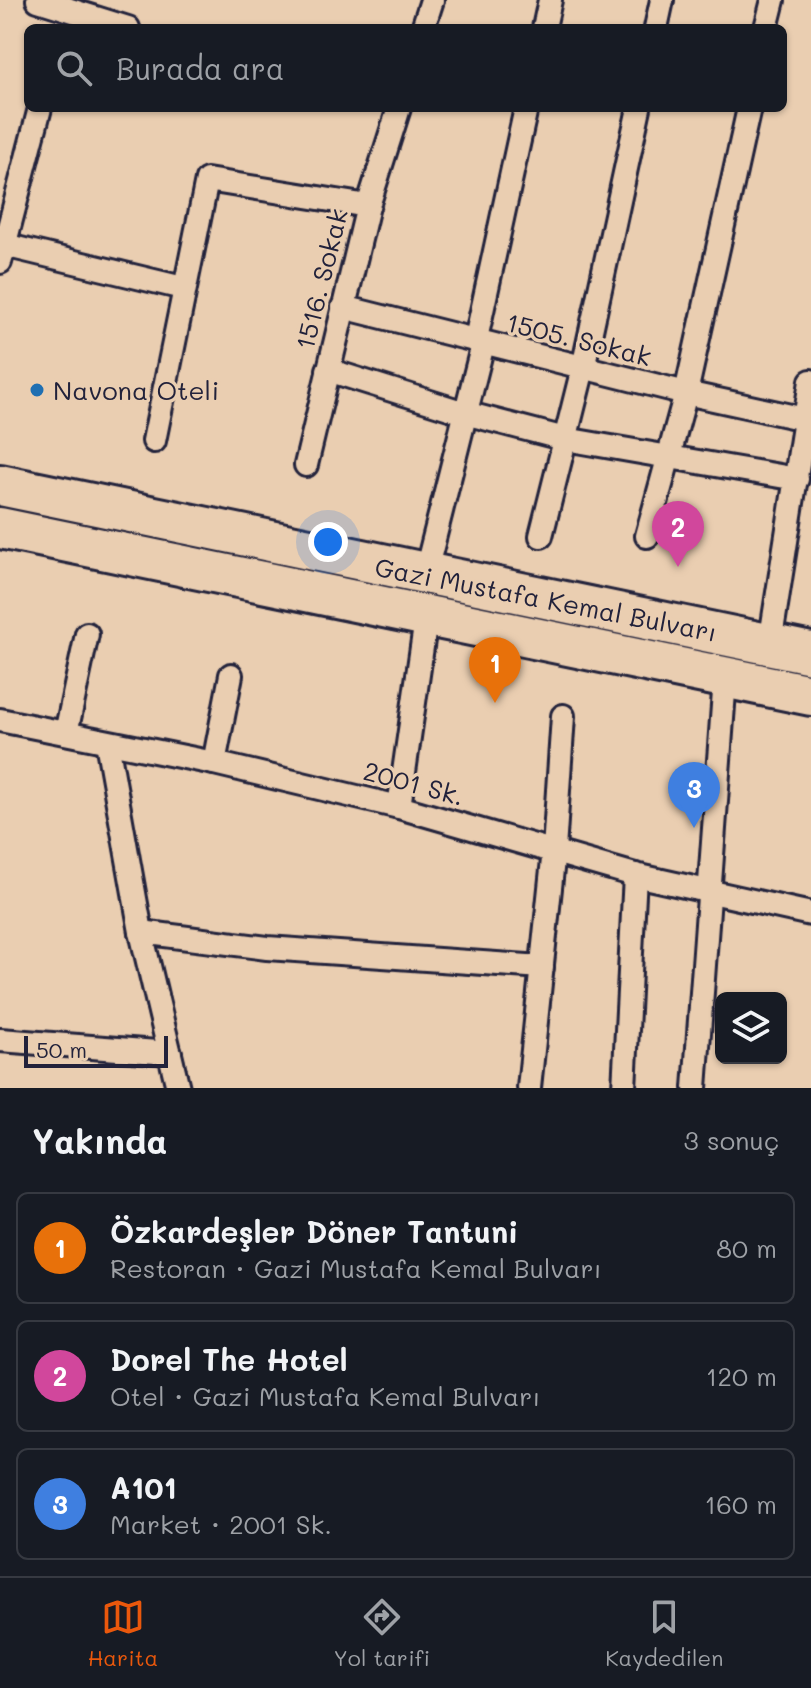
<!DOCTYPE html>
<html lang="tr">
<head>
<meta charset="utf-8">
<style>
  :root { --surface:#171b24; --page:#242831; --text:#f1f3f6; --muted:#9ea1a6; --line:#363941; --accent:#ea580c }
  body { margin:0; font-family:Mali,sans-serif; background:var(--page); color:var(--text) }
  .controls { position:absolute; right:24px; bottom:24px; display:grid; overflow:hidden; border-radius:12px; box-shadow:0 2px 6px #0004 }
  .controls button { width:72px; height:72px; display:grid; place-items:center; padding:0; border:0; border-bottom:2px solid var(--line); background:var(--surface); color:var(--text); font:40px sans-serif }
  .scale { position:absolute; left:24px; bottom:20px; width:144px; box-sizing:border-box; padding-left:8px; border:4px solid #22223b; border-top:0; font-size:22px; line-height:28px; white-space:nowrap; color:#22223b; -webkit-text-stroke:6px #eaceb1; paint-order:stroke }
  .you { position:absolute; left:328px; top:542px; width:28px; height:28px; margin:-20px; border:6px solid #fff; border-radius:50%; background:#1a73e8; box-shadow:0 0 0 12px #1a73e833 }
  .badge { display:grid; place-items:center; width:52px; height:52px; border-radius:50%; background:var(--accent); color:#fff; font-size:26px; font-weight:700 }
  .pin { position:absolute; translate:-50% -66px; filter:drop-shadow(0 2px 4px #0008) }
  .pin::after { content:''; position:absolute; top:42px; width:28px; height:24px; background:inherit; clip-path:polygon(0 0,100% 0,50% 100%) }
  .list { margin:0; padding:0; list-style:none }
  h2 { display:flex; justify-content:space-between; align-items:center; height:104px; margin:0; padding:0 32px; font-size:34px }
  h2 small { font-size:26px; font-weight:400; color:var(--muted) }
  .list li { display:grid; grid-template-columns:52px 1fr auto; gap:24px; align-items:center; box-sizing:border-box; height:112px; margin:0 16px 16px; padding:0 16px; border:2px solid var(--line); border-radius:12px }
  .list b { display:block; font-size:30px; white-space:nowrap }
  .list p { margin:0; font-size:26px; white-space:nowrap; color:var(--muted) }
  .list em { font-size:26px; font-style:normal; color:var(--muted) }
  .icon { flex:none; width:44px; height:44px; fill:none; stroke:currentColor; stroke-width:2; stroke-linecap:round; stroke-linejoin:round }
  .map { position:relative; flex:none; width:811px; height:1088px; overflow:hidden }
  .search { position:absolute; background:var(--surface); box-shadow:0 2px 6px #0004; left:24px; right:24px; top:24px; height:88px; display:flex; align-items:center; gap:20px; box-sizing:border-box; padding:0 28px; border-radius:12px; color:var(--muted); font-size:30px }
  .sheet { height:488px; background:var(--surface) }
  nav { display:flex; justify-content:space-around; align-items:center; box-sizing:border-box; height:112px; border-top:2px solid var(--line); background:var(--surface); font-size:22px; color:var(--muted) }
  nav a { display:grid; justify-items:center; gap:4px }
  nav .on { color:var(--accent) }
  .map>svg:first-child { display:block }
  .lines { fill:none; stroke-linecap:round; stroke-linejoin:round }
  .street-casing { stroke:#22223b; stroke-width:28 }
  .highway-casing { stroke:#22223b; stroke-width:46 }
  .street { stroke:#eaceb1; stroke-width:22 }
  .highway { stroke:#eaceb1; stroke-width:40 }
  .poi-dot { fill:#1f6fb2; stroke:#eaceb1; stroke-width:3 }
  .labels { text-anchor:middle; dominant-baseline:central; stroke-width:7; stroke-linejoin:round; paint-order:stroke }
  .street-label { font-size:26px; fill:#22223b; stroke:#eaceb1 }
  .poi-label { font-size:26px; fill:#22223b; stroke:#eaceb1; text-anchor:start }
</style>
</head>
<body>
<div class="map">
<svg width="811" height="1088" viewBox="0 0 811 1088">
  <rect width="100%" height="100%" fill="#eaceb1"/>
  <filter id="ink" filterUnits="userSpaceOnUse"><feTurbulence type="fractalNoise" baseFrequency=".0125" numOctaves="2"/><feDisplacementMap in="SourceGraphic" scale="16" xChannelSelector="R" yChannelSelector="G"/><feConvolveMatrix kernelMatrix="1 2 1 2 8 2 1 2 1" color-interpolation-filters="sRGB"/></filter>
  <g filter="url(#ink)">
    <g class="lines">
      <defs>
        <g id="street">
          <path d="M38,0L128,28"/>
          <path d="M423,28L432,0"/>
          <path d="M544,28L550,0"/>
          <path d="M656,28L662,0"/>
          <path d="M766,28L773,0"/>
          <path d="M4,245L183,288"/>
          <path d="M0,262L40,108"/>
          <path d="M343,307L686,393L805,419"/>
          <path d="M476,339L526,108"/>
          <path d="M328,370L465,413L565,439L797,479"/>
          <path d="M154,441L207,180L368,206"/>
          <path d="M306,465L368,206L399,108"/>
          <path d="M541,536L583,368L639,108"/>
          <path d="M647,536L686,393L749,108"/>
          <path d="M425,575L483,344"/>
          <path d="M770,644L811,381"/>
          <path d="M0,720L214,763L399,807L635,875L811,914"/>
          <path d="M66,733L87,634"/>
          <path d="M107,742L141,932L178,1088"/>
          <path d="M214,763L231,675"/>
          <path d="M399,807L426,619"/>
          <path d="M141,932L267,948L542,967"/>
          <path d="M0,1040L170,1053"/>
          <path d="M529,1088L554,850L563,716"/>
          <path d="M624,1088L635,875"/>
          <path d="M695,1088L725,678"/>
        </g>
        <g id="highway">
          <path d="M0,485L811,653"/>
          <path d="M0,528L811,695"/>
        </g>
      </defs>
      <!-- street casing -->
      <use href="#street" class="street-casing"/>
      <!-- highway casing -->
      <use href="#highway" class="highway-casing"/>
      <!-- street -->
      <use href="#street" class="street"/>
      <!-- highway -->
      <use href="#highway" class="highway"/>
    </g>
  </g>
  <!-- markers -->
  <circle class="poi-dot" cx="37" cy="390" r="8"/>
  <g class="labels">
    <!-- street labels -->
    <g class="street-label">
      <text transform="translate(321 279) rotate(-76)">1516. Sokak</text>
      <text transform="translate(579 339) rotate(14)">1505. Sokak</text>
      <text transform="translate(546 599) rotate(11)">Gazi Mustafa Kemal Bulvarı</text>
      <text transform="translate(414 783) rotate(15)">2001 Sk.</text>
    </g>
    <!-- poi labels -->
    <g class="poi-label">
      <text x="53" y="390">Navona Oteli</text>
    </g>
  </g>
</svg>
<div class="controls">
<button><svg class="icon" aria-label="layers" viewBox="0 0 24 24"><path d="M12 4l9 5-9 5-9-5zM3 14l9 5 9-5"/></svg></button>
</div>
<div class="scale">50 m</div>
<div class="you"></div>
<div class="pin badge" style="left:495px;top:703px;background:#e8710a">1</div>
<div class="pin badge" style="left:678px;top:567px;background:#d1479c">2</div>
<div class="pin badge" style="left:694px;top:828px;background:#3f7fe0">3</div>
<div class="search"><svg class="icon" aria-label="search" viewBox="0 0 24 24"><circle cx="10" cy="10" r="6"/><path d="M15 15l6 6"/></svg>Burada ara</div>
</div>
<section class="sheet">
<h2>Yakında<small>3 sonuç</small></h2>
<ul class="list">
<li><span class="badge" style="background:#e8710a">1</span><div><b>Özkardeşler Döner Tantuni</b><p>Restoran · Gazi Mustafa Kemal Bulvarı</p></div><em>80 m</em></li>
<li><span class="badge" style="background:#d1479c">2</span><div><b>Dorel The Hotel</b><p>Otel · Gazi Mustafa Kemal Bulvarı</p></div><em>120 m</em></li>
<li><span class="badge" style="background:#3f7fe0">3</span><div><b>A101</b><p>Market · 2001 Sk.</p></div><em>160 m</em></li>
</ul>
</section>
<nav>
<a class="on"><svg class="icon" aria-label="map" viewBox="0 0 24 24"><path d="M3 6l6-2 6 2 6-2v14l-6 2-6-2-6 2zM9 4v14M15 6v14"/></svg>Harita</a>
<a><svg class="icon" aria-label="directions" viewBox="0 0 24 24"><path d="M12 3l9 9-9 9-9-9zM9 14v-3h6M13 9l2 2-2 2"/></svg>Yol tarifi</a>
<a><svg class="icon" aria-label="saved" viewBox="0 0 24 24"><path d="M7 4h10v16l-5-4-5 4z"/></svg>Kaydedilen</a>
</nav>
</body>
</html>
